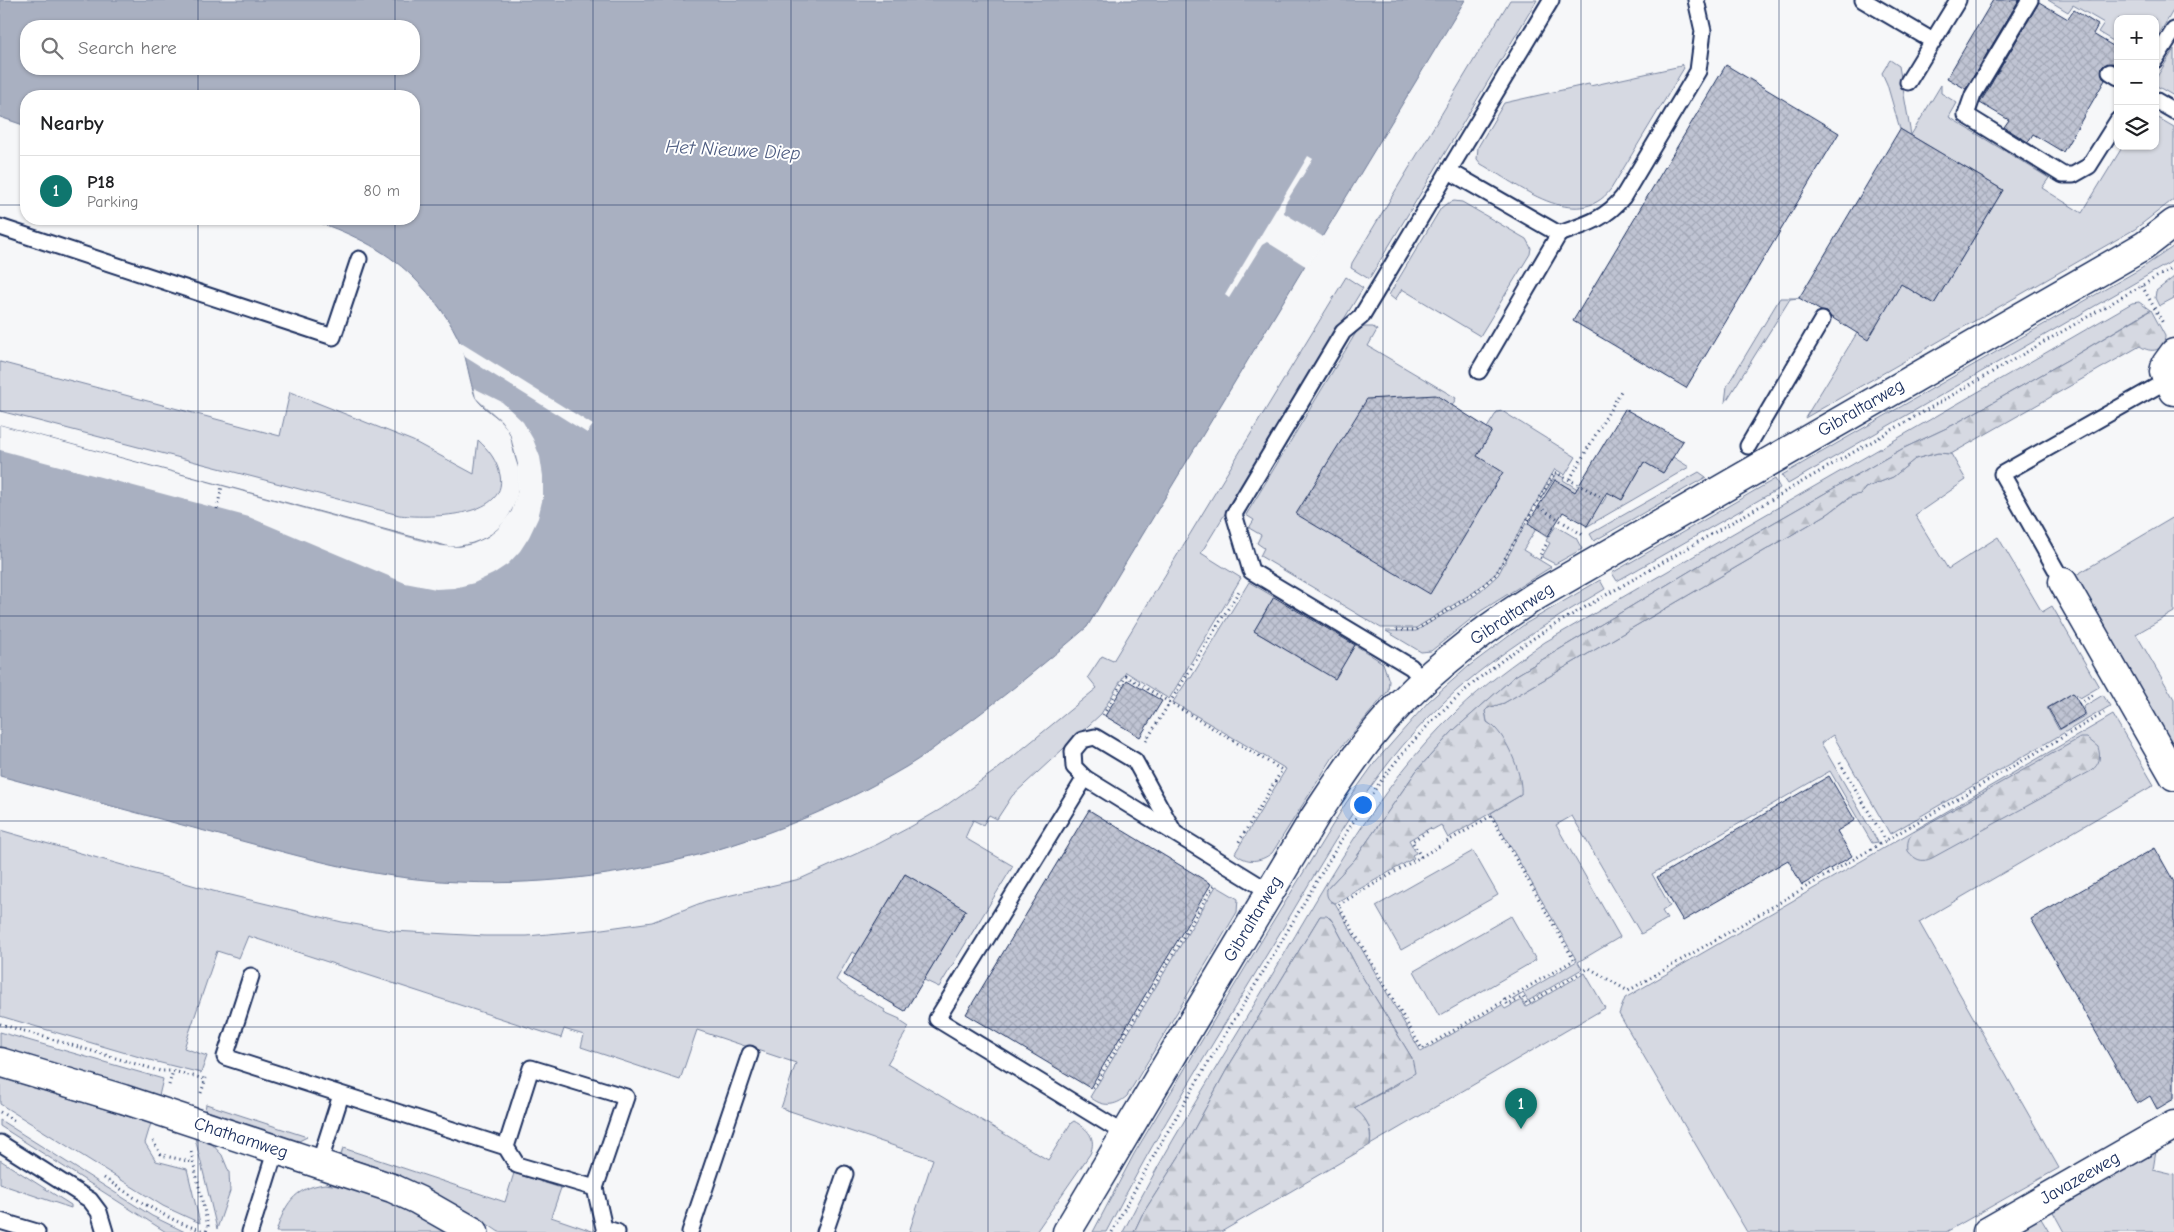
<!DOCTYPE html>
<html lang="en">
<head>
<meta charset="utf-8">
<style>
  :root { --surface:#fff; --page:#f2f2f2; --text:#202124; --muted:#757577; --line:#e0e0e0; --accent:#0f766e }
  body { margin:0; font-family:"Comic Neue",sans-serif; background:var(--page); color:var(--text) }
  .controls { position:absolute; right:15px; top:15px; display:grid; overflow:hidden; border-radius:10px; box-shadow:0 1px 4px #0004 }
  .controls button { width:45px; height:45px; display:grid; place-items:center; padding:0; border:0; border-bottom:1px solid var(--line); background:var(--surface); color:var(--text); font:25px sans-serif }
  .you { position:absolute; left:1362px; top:804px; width:18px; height:18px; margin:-12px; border:4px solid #fff; border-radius:50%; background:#1a73e8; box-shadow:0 0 0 8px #1a73e833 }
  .badge { display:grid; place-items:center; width:32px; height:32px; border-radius:50%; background:var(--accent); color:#fff; font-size:16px; font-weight:700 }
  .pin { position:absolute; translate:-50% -41px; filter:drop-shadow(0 1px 2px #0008) }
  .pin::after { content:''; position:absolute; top:26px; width:18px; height:15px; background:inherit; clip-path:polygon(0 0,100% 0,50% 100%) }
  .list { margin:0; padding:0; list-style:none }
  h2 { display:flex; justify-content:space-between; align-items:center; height:65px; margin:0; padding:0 20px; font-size:21px }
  h2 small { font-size:16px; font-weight:400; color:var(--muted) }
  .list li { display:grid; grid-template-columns:32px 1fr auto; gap:15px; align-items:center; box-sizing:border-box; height:70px; padding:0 20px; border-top:1px solid var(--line) }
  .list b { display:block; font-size:19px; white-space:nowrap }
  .list p { margin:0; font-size:16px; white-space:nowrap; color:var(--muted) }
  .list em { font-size:16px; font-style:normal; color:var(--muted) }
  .icon { flex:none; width:28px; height:28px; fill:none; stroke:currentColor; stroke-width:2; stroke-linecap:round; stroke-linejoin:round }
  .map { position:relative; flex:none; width:2174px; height:1232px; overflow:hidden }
  .search { position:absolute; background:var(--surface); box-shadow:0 1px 4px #0004; left:20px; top:20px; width:400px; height:55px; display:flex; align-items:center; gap:12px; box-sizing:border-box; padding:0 18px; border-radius:20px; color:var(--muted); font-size:19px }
  .panel { position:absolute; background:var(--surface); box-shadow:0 1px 4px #0004; left:20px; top:90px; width:400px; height:135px; border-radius:20px }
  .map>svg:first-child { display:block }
  .green { fill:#d6d9e2; stroke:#7884a0 }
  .forest { fill:url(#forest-firs); stroke:#7884a0 }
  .water { fill:#a9b0c1; stroke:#707c99; fill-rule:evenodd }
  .pier { fill:#f6f7f9 }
  .building { fill:url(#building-cross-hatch); stroke:#1b2f5e }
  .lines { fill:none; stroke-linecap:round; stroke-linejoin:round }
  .lane-casing { stroke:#1b2f5e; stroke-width:19 }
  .street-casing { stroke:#1b2f5e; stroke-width:31 }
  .path { stroke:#1b2f5e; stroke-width:3; stroke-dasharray:1 4; stroke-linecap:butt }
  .lane { stroke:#fff; stroke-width:15 }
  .street { stroke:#fff; stroke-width:28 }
  .grid { fill:none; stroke:#1b2f5e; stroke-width:1; stroke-opacity:0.55 }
  .labels { text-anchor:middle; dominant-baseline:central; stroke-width:4; stroke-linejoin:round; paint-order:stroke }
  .street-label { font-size:18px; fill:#1b2f5e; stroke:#fff }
  .water-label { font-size:19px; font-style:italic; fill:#4d5c81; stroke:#fff }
</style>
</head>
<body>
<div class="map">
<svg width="2174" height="1232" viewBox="0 0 2174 1232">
  <defs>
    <pattern id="forest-firs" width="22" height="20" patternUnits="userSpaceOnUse" patternTransform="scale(1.25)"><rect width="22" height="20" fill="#d6d9e2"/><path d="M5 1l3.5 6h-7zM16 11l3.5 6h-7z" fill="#b7bbc4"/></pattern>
    <pattern id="building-cross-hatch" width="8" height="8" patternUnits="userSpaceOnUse" patternTransform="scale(1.25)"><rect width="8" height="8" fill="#c0c4d3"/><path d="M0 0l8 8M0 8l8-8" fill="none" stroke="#a4a9b8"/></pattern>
  </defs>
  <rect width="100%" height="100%" fill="#f6f7f9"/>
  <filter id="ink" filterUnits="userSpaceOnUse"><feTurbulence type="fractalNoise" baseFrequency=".02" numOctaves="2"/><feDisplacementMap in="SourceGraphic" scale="10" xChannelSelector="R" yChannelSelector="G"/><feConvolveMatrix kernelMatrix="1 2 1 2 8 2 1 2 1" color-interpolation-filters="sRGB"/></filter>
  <g filter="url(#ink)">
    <!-- green -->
    <g class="green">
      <path d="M1510,0H1537L1369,279L1351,268L1352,263Z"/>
      <path d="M2048,0H2174V9L2155,41V19H2118V44L2098,32L2104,23L2073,5L2068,12Z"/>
      <path d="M2174,49V96L2155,85V80Z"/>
      <path d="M1890,60L1899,66L1911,135L1941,85V93L1957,103L1949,117L2049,178L2042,188L2082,213L2123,146H2155V116L2174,127V199L2135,229L1805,418L1857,333L1901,284L1934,304L2003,190L1900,129L1887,84L1882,73Z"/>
      <path d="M1681,64L1684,68L1611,189C1577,234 1517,184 1481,164L1477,159L1478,147L1504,103L1589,84L1590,86L1681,66Z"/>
      <path d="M1454,201L1462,202L1526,239L1531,248L1530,254L1480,336L1402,289L1395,300L1389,295L1441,208L1446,204Z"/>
      <path d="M2174,246V259L2169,263L1788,484L1782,475L2142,268Z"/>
      <path d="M1346,277L1363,288L1201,553L1241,578L1169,699L1126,672L1101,714L1012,796L997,819L989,815L983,825L973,820L965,838L1013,866L939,987L924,980L965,910L905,874L857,954L852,952L836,980L859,996L860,995L885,1010L884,1012L900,1019V1021L909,1027L887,1064L1048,1160L1071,1123L1074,1121C1088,1129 1097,1138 1090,1154L1036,1232H909L933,1159L781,1108L796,1063L697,1030L680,1080L581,1047L584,1035L564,1029L561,1038L248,936L239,958L217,951L184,1048L207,1056L201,1073L153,1061L0,1016V830L213,891L342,922L393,931L485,936H527L602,929L652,922L706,901L800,879L878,844L912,826L941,809L999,768L1097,688L1088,677L1102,656L1113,661Z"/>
      <path d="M2174,277V298L2159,306L2155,298L2156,291Z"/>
      <path d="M1780,298H1799L1790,299L1725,403L1727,386Z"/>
      <path d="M2139,302L2150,310L2069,359L1953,425L1902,449L1700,565L1515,676L1454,730L1417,770L1355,859L1327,889L1331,902L1335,903L1421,1052L1502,1005L1505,1009L1522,1000L1526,1007L1585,973L1605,1008L1370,1145C1373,1127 1366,1120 1354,1108L1398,1084L1412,1058L1360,973L1333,922L1330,918L1320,916L1227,1069L1180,1155L1142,1215L1134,1232H1123C1165,1149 1215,1070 1263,990C1321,894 1374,790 1456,712C1484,685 1514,663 1545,642L2132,303Z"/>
      <path d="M1364,327H1373L1377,330L1368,346L1456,398L1452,406L1487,428L1497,412L1502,411L1576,457L1565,475L1555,469L1496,573L1474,592L1416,628H1381L1260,556L1264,548L1257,543L1261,535L1249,528L1254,520L1246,515L1357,331Z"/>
      <path d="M0,362L280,436L290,392L413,441L474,474L478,440C489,450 497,461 500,475C509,519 425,518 399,515L0,411Z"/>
      <path d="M1938,453L1951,454L1966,480L1915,515L1948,569L1998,537L2042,612L2052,606L2099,687L2080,698L2073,693L2047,708L2059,730L2086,715L2083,707L2103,695L2110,706L1890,834L1833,735L1821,743L1878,842L1872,843L1830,771L1652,874L1670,906L1662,911L1667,919L1641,934L1572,816L1556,825L1620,937L1578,962L1582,969L1528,1001L1523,993L1512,1000L1577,961L1491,813L1521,795L1491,725L1487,722L1485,711L1488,708L1504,703L1526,690L1829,513L1852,496L1861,494L1865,488L1893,477L1915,459Z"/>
      <path d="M1673,457L1689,467L1586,527L1598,506L1554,479L1540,500L1556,473L1564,478L1563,480L1602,504L1609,492L1622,500L1644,462L1663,473Z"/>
      <path d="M1699,472L1706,477L1594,541L1590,534Z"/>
      <path d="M1775,479L1780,488L1617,581L1612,573Z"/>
      <path d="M2174,517V612L2136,634L2174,699V748L2076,575Z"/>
      <path d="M1526,523L1549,536L1556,526L1576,538L1582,549L1555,564L1542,557L1550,543L1546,541L1548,537L1536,529L1523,550L1551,567L1481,611L1431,651L1421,652L1386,631H1416L1476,595L1498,575Z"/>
      <path d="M1600,580L1605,589C1540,627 1477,666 1425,721C1363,785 1321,865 1275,941C1217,1037 1157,1132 1106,1232H1093L1134,1154L1254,953L1346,803L1376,761L1429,701L1469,666L1525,624Z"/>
      <path d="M1249,582L1274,597L1254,631L1335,678L1355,645L1383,663L1389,681L1388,691L1333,757L1272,853C1260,862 1247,864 1235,853L1286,769L1173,702L1189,678H1191Z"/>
      <path d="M2113,715L2154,785L1919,922L2059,1168L1946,1232H1747L1619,1014L1625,998Z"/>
      <path d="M1473,851L1498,895L1401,950L1376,906Z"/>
      <path d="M1216,886L1238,899L1237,912L1127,1096C1115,1107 1102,1107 1090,1097Z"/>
      <path d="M1511,916L1536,960L1439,1016L1414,971Z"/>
      <path d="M0,1032L163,1079L159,1096L0,1048Z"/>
      <path d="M0,1078L151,1123L145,1143L156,1161L187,1169L200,1223L163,1206L0,1104Z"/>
      <path d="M206,1104L304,1136L307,1137L299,1141L205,1110Z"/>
      <path d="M0,1120L152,1216L185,1232H166L0,1126Z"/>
      <path d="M195,1138L210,1142L222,1155L229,1172L230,1191L217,1229Z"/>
      <path d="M343,1148L505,1202L514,1173L561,1188L551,1217L595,1232H499L472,1214L426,1188L382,1169L341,1155Z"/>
      <path d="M2156,1151L2153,1170L2174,1175V1232H2064L2052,1210Z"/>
      <path d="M0,1160L71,1205V1208L0,1184Z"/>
      <path d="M325,1184C368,1189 408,1211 447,1232H276C285,1205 293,1188 325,1184Z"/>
      <path d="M2040,1217L2049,1232H2014Z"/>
    </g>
    <!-- forest -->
    <g class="forest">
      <path d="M2151,310L2165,336C2165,351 2151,354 2140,346L1951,454L1938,453L1915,459L1893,477L1865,488L1861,494L1851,496L1829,513L1526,690L1504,703L1488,708L1485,711L1487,722C1489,724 1494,726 1496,729C1509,743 1523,776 1521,795L1448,838L1441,825L1432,830L1430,828L1409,840L1416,853L1412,855L1414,858L1335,903C1328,901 1326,896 1327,889L1355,859L1417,770L1454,730L1515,676L1700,565L1902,449L1953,425L2069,359Z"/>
      <path d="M2080,738H2087L2098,747C2101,757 2100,764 2091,771L1932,858C1922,863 1915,860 1908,851C1907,842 1908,837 1915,831Z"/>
      <path d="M1320,916H1327L1333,922L1360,973L1412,1058L1415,1073L1354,1108C1367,1118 1372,1128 1370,1145L1221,1232H1134L1142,1215L1180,1155L1227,1069Z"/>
    </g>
    <!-- water -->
    <path class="water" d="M0,0H1465L1087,627C1044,664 1000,700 954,733C938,745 923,757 906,767C759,854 587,896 416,879C357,873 295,855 238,840C159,819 79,797 0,776V425L450,547C493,545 523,515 519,470C518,464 515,458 514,452C512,446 512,440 510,434C503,417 485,412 476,398C471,389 467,360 462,347C451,320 433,297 413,277C384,248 346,231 308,219H414V96H26V126L0,117ZM26,26H414V69H26Z"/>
    <!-- pier -->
    <g class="pier">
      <path d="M1308,156L1313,159L1285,204L1284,213L1325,238L1307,267L1267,242L1262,245L1229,298L1225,295Z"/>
      <path d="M458,341L593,425L587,433L465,357Z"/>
      <path d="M474,388L502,402L523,422L533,439L540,457L543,476V497L538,518L529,537L520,551L508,564L493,574L474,583L454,588L436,589L405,583L249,517L0,450V425L440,546L460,547L473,544L488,537L498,529L512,511L518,490V464L510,433L501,420L476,398Z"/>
    </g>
    <!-- building -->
    <g class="building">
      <path d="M1993,0H2019L1966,89L1947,78Z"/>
      <path d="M2039,2L2068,19L2074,10L2085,17L2098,25L2093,34L2118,49V60L2115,64H2106L2102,67V76L2105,80L2063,152L2033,134L2028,142L2004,127L2009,120L1980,103Z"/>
      <path d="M1726,65L1839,133L1686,388L1573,321Z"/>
      <path d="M1900,129L2003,190L1934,304L1901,284L1868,340L1831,317L1827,312L1821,311L1799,298Z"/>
      <path d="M1436,395L1492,431L1477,456L1503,472L1430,594L1296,514L1367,399Z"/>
      <path d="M1625,409L1683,441L1663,473L1644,462L1622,500L1607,492L1587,526L1563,512L1548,536L1528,523L1555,480L1575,492Z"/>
      <path d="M1274,597L1355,645L1335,679L1254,631Z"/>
      <path d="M1127,680L1162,701L1140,737L1105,716Z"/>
      <path d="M2073,693L2085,714L2060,729L2048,708Z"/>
      <path d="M1829,776L1855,820L1837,831L1852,856L1802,885L1788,860L1683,921L1657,877Z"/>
      <path d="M1089,810L1211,884L1090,1088L966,1014Z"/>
      <path d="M2155,848L2174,882V1099L2157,1109L2150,1096L2137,1104L2031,919Z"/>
      <path d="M905,874L966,910L905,1011L844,975Z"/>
    </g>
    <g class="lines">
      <defs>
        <g id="lane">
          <path d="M1863,0L1933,41"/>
          <path d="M2030,0L1973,95L1966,115L2063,175H2073L2089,166L2118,120"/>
          <path d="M2155,60L2174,30"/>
          <path d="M2110,72L2118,77"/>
          <path d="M1908,82L1958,0"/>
          <path d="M2155,100L2174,111"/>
          <path d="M1449,171L1559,234"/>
          <path d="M0,227L333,337L359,259"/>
          <path d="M1479,371L1559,234C1585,225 1606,219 1623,197L1698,71L1703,31L1696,0"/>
          <path d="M1748,446L1822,320"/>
          <path d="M2063,582L2002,474L2168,380"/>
          <path d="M1424,681L1411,667L1251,571L1234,514L1343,332L1361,317L1551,0"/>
          <path d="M1085,778L1074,767L1073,751L1082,740L1095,737L1135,761L1174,832"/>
          <path d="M251,976L225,1057L506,1147L517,1165L595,1188L626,1097L531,1068L506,1147"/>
          <path d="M1125,1134L937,1019L1085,778L1270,892"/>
          <path d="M0,1143L90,1200L99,1212L105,1232"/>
          <path d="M319,1164L341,1095"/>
          <path d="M595,1188L604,1228L617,1232"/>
          <path d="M0,1221L37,1232"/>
          <path d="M250,1232L276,1149"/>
          <path d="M690,1232L750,1054"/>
          <path d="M825,1232L845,1174"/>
        </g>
        <g id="street">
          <path d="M2174,353L2166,364L2164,372L2174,391"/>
          <path d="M2063,582L2174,776"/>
          <path d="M0,1062L123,1099L392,1188L418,1200L474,1232"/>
          <path d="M1067,1232L1314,818C1337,784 1359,749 1386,719C1429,671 1480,632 1534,597L2144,246L2174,223"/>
          <path d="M1987,1232L2174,1125"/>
        </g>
      </defs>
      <!-- lane casing -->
      <use href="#lane" class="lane-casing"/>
      <!-- street casing -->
      <use href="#street" class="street-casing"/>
      <!-- path -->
      <g class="path">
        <path d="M2142,286L2164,325"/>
        <path d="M1570,479L1621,391"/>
        <path d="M1539,507L1583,535"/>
        <path d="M217,509L222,486"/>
        <path d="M1541,558L1539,557L1547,543"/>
        <path d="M1397,630H1416L1475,593L1496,574L1555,472L1603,498"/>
        <path d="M2079,704L2093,695"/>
        <path d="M1103,715L1126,676L1282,770L1237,845"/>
        <path d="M1146,741L1239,591"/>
        <path d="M1840,763L1886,841"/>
        <path d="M1491,816L1574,960L1422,1049L1338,905Z"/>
        <path d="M1421,857L1412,841L1430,830"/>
        <path d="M1504,999L1508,1005L1523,997L1527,1004L1589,968L1628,991L2104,713"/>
        <path d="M0,1024L160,1071H173L205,1079"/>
        <path d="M169,1085L173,1071"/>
        <path d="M1093,1088L1214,885"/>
        <path d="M201,1093L206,1078"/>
        <path d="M0,1112L15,1121"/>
        <path d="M153,1141L161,1155L192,1162"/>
        <path d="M191,1152L208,1226L206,1232"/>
        <path d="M104,1178C137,1199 170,1223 208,1232"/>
        <path d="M1112,1232C1158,1145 1209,1061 1260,977C1299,913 1335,846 1378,785C1425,720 1487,666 1556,624L2174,267"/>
      </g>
      <!-- lane -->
      <use href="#lane" class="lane"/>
      <!-- street -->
      <use href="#street" class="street"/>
    </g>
  </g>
  <!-- grid -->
  <path class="grid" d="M198,0V26M395,0V26M593,0V1232M791,0V1232M988,0V1232M1186,0V1232M1383,0V1232M1581,0V1232M1779,0V1232M1976,0V1232M198,69V96M395,69V96M0,205H26M414,205H2174M198,219V1232M395,219V1232M0,411H2174M0,616H2174M0,821H2174M0,1027H2174"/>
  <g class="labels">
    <!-- street labels -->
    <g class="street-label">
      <text transform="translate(1861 408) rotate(-30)">Gibraltarweg</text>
      <text transform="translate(1512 614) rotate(-34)">Gibraltarweg</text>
      <text transform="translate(1253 919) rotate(-59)">Gibraltarweg</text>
      <text transform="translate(241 1138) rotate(18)">Chathamweg</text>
      <text transform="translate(2080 1178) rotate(-30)">Javazeeweg</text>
    </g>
    <!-- water labels -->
    <g class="water-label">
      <text transform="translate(733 150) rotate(3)">Het Nieuwe Diep</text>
    </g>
  </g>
</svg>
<div class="controls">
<button>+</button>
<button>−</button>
<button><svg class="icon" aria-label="layers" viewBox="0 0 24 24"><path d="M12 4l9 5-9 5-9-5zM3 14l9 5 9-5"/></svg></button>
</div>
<div class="you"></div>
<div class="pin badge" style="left:1521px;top:1129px">1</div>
<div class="search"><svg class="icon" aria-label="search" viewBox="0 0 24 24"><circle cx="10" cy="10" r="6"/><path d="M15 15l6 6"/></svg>Search here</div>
<section class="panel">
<h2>Nearby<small></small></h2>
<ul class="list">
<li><span class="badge">1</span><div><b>P18</b><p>Parking</p></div><em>80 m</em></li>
</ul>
</section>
</div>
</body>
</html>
